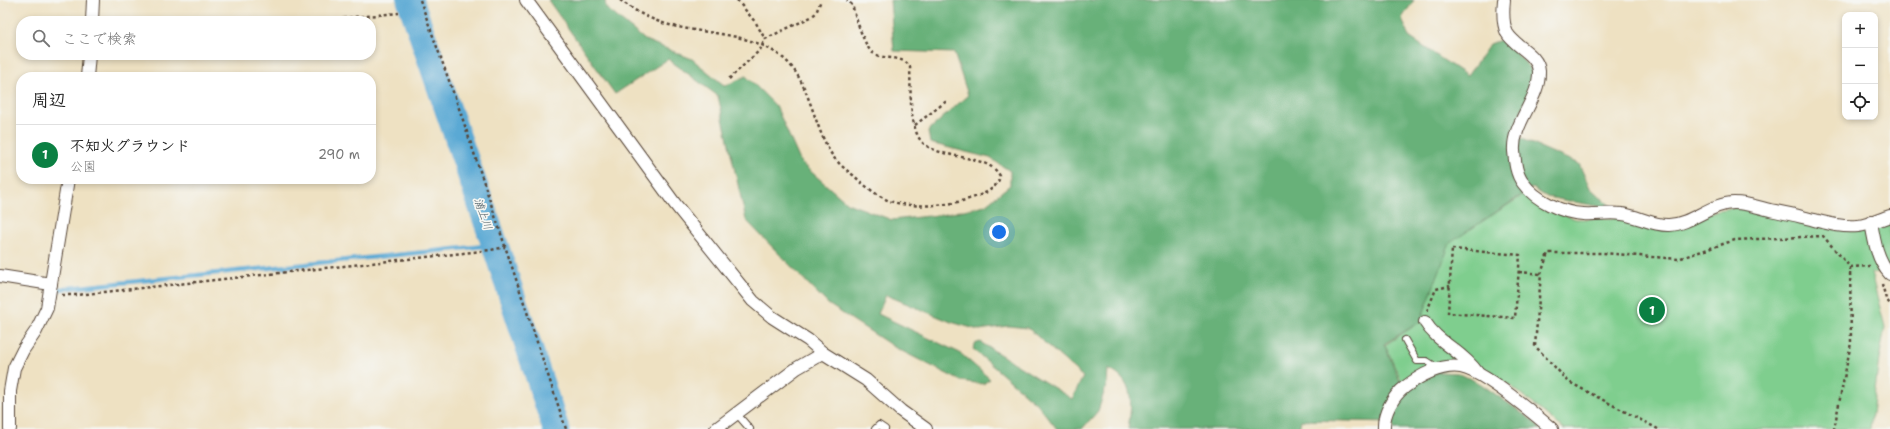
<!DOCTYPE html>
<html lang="ja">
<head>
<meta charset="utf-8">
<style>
  :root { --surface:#fff; --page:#f2f2f2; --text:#222; --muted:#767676; --line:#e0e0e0; --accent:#0b8043 }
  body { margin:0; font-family:"Shantell Sans","Klee One",sans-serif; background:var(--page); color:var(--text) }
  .controls { position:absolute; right:12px; top:12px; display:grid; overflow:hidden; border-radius:8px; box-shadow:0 2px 6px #0003 }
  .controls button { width:36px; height:36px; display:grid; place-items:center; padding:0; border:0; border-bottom:1px solid var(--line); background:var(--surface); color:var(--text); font:20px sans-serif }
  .you { position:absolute; left:999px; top:232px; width:14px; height:14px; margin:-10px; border:3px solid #fff; border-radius:50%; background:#1a73e8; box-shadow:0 0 0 6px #1a73e833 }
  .badge { display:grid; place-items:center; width:26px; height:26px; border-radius:50%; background:var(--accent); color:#fff; font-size:13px; font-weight:700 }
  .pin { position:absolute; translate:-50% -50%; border:2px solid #fff; box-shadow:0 1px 4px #0006 }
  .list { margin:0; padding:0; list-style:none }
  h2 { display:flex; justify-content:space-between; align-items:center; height:52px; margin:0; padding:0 16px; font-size:17px }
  h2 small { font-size:13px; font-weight:400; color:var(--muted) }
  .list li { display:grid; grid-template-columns:26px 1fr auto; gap:12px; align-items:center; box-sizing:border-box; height:60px; padding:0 16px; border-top:1px solid var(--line) }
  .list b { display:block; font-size:15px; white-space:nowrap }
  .list p { margin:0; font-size:13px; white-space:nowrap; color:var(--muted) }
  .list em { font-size:13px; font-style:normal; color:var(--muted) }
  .icon { flex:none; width:22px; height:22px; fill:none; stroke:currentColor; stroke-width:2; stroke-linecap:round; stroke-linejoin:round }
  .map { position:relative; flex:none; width:1890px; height:429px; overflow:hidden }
  .search { position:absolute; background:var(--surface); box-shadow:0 2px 6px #0003; left:16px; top:16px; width:360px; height:44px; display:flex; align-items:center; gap:10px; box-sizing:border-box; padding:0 14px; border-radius:16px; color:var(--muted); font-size:15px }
  .panel { position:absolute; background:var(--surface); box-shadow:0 2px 6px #0003; left:16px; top:72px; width:360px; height:112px; border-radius:16px }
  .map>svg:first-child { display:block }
  .green { fill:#7fce8e; stroke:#5d7c56 }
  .forest { fill:#67b179; stroke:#516e4c }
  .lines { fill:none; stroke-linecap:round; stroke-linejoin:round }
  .stream { stroke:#5aa9d4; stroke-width:4.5 }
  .river { stroke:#5aa9d4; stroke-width:27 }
  .lane-casing { stroke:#564537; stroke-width:8 }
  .street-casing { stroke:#564537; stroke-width:14 }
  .path { stroke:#564537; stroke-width:2.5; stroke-dasharray:3 3; stroke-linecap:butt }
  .lane { stroke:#fff; stroke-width:6 }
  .street { stroke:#fff; stroke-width:12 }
  .labels { text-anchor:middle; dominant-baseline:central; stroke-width:3.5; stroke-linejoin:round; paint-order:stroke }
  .water-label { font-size:11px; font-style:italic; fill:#46565e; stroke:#f6f6f2 }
</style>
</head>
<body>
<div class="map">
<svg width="1890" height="429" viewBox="0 0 1890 429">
  <rect width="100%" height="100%" fill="#f6f6f2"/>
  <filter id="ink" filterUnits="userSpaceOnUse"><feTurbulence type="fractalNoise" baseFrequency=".025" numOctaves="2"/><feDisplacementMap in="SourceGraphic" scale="8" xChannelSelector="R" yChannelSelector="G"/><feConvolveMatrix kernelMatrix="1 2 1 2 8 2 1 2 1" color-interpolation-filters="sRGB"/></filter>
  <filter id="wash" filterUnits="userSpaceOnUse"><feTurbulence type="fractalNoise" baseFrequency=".012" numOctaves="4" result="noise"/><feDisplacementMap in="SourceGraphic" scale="16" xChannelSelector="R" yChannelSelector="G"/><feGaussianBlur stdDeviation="0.9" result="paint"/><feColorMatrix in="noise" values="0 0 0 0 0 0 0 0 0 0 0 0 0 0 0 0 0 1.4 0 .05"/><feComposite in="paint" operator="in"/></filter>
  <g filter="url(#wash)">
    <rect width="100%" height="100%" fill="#eee1c2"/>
    <!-- green -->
    <path class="green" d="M1525,194L1539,206L1576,219L1622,218L1657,230L1718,210L1742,207L1834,229L1863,232L1890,223V271L1871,273L1885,327L1879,359L1870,429H1564L1511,386L1485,374L1459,365L1402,382L1385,345L1420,322L1450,242Z"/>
    <!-- forest -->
    <path class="forest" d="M548,0H605L606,8L645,40L692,59L725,86L746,76L776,106L801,163L847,203L892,220L947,214L985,205L1010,185V171L990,158L930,143L928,131L968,95L954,53L894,51L890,0H1414L1402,18L1409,37L1467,76L1490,44L1503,39L1534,72V78L1513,133L1528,142L1579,164L1590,188L1614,209L1547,197L1532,188L1450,243L1420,322L1384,344L1399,379L1406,389L1438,372L1458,373L1481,384L1533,421L1540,429H1394L1393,422L1301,420L1299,429H1128C1132,404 1135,381 1108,369L1107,383L1098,411L1082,429H1057L1038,405L973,349L975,344L980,342L1072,399L1083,377L1028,328L1008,326L979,330L951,322L886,295L878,314L960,353L990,379L983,384L961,381L894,347L828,304L746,220L718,96L668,59L615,94Z"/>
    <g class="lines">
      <!-- stream -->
      <path class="stream" d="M51,289H60L495,245"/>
      <!-- river -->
      <path class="river" d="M410,0L495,245L556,429"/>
    </g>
  </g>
  <g filter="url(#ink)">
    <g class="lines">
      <defs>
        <g id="lane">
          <path d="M1405,340L1417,361H1427L1438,368"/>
          <path d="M736,413L750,429"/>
          <path d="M875,429L879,425L885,429"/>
        </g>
        <g id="street">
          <path d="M526,0L675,204L753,301L772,317L808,340L823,353L866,380L901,411L926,429"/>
          <path d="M1504,0C1503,10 1502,23 1507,33C1515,47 1538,54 1539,71C1540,99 1512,123 1514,151C1515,162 1516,174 1523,183C1535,200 1562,213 1583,214C1596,215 1609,212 1622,214C1638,216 1653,226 1669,225C1692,224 1711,203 1734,203C1747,203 1758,207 1770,210C1780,212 1791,214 1802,217C1820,221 1839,228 1858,226C1869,225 1880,219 1890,216"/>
          <path d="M92,21L93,0"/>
          <path d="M87,77L89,55"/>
          <path d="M1871,222C1874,240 1877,260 1890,274"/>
          <path d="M0,276L51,284"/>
          <path d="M1425,322C1437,342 1463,352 1477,372"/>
          <path d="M10,429V391L14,368L23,350L36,331L47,308L68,179"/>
          <path d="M716,429L797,368L823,353"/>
          <path d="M1384,429C1383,414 1393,396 1405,387C1421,375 1440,364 1461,367C1484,371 1533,413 1552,429"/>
        </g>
      </defs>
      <!-- lane casing -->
      <use href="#lane" class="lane-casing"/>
      <!-- street casing -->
      <use href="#street" class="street-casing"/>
      <!-- path -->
      <g class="path">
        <path d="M420,0L461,114L566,429"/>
        <path d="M620,0C632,9 645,17 660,22C700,36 747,29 783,58C807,77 813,120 827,146C833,159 842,167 853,175C864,185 877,196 890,201C908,208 943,206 962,201C975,197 997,192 1000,176C986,150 928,163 917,134C909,113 911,89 910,67C902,54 884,61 873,53C864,47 856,17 852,5L847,0"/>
        <path d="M737,0L756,23L765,39L811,17L816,13L821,0"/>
        <path d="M313,21L399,13"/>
        <path d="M729,79L760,50L765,39"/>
        <path d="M915,125L948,100"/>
        <path d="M1452,249L1520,255L1515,318L1448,313Z"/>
        <path d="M1850,267L1870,266"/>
        <path d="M1519,272L1541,274"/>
        <path d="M1882,284L1886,299L1890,304"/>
        <path d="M62,295H77L491,250L505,247"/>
        <path d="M1427,311L1436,289L1450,286"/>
        <path d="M1658,429L1569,382L1535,346L1541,274L1548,253H1602L1678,259L1735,240L1823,236L1850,267L1851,343L1834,429"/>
      </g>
      <!-- lane -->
      <use href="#lane" class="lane"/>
      <!-- street -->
      <use href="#street" class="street"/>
    </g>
  </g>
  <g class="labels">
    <!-- water labels -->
    <g class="water-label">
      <text transform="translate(483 214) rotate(71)">浦上川</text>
    </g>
  </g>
</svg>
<div class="controls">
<button>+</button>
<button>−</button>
<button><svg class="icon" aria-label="locate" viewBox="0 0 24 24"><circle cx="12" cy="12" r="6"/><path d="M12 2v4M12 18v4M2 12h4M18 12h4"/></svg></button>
</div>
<div class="you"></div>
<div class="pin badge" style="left:1652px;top:310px">1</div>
<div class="search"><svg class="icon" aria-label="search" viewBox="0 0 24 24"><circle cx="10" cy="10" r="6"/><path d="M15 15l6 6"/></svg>ここで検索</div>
<section class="panel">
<h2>周辺<small></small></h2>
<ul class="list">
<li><span class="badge">1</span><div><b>不知火グラウンド</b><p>公園</p></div><em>290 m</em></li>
</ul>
</section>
</div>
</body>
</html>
